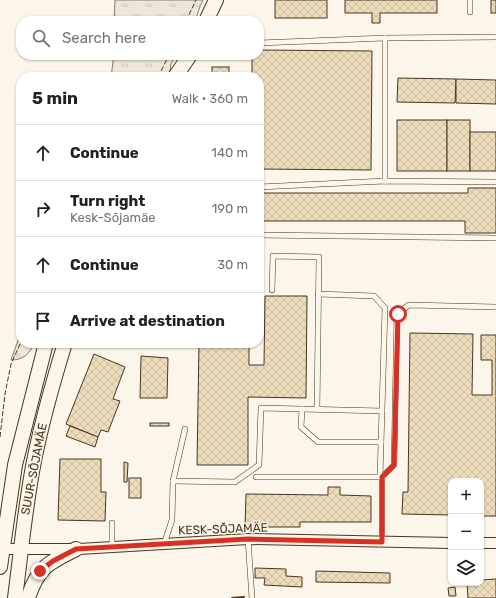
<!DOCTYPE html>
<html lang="en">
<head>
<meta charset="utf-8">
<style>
  :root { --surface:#fff; --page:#f2f2f2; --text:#202124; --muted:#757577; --line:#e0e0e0 }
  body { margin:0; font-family:Rubik,sans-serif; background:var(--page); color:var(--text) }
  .controls { position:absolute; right:12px; bottom:12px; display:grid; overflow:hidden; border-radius:8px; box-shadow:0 1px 3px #0004 }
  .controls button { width:36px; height:36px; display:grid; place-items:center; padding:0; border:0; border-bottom:1px solid var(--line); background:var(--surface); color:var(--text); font:20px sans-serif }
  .stop { position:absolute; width:12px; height:12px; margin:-9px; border:3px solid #d93025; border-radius:50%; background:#fff }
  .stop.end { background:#d93025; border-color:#fff; box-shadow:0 1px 4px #0008 }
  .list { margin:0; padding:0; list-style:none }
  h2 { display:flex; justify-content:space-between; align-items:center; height:52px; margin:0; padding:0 16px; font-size:17px }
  h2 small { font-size:13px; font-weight:400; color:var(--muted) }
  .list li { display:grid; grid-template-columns:26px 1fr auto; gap:12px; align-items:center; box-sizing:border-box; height:56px; padding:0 16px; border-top:1px solid var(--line) }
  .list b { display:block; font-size:15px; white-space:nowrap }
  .list p { margin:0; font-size:13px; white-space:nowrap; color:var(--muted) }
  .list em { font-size:13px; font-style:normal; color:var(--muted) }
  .icon { flex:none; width:22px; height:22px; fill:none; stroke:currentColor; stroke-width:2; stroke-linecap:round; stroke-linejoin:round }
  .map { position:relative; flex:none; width:496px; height:598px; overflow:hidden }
  .search { position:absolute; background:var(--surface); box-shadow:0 1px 3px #0004; left:16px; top:16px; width:248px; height:44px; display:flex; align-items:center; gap:10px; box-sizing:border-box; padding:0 14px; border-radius:16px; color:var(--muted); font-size:15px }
  .panel { position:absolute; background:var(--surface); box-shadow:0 1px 3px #0004; left:16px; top:72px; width:248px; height:276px; border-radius:16px }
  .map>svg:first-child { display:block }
  .grass { fill:url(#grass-tufts); stroke:#887966 }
  .building { fill:url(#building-cross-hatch); stroke:#4a3520 }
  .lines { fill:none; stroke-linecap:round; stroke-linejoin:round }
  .service-casing { stroke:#4a3520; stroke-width:6 }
  .minor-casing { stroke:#4a3520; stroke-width:12 }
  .secondary-casing { stroke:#4a3520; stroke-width:16 }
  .service { stroke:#fbf6e9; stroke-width:5 }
  .minor { stroke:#fbf6e9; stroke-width:10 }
  .secondary { stroke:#fbf6e9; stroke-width:14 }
  .fence { stroke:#4a3520; stroke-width:1; stroke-dasharray:5 2; stroke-linecap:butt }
  .wall { stroke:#4a3520; stroke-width:2 }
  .route { stroke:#d93025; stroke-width:5 }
  .labels { text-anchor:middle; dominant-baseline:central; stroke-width:3; stroke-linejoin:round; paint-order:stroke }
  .street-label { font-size:12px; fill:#4a3520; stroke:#fbf6e9 }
</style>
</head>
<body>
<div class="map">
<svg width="496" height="598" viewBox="0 0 496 598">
  <defs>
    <pattern id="grass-tufts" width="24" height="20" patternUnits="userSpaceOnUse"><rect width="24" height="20" fill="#ede6d9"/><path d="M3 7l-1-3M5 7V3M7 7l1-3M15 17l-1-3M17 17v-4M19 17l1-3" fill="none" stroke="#cdc6ba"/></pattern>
    <pattern id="building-cross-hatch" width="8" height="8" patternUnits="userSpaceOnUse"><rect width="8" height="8" fill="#ecdcbc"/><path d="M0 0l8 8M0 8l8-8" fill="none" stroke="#ccbda1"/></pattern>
  </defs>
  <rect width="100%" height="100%" fill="#fbf6e9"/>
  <!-- grass -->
  <g class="grass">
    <path d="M115,0H203C199,7 198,14 195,21H114Z"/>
    <path d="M114,55H176L171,64L169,77H111Z"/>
    <path d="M21,332V343H34C30,354 23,360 11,360Z"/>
  </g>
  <!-- building -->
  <g class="building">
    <rect x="275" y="0" width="52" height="18"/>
    <path d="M345,0H437V13H380V23H372V13H345Z"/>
    <rect x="491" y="0" width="5" height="13"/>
    <path d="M259,50L372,51L371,170L259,169V77H252V55H259Z"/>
    <rect x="212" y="67" width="17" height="10"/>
    <path d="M398,78L456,79L455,103L397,102Z"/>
    <path d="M456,79L496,80V104L456,103Z"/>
    <rect x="397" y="120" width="50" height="51"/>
    <rect x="447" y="120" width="23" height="51"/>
    <rect x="470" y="132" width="26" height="39"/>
    <path d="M468,188H496V233H465V221H259V193H468Z"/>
    <path d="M265,296H307L306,398L248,397V465H197L199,344L249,345V365H264Z"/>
    <path d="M410,333L473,334L472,395H492V360H481V335H496V516H481V481H451V515L402,514L403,492H408Z"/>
    <path d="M199,343H249V345L199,344Z"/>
    <path d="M94,354L125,367L113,399L120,401L108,432L101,430L98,437L66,424Z"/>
    <path d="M141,356L168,358L167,398H140Z"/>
    <rect x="150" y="423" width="19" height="3"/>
    <path d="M70,426L98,437L95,447L66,436Z"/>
    <path d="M60,459H101V492H106L105,521L58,520Z"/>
    <path d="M124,462L128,463L127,482H124Z"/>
    <rect x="129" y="478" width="12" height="20"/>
    <path d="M328,487H340V495L371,496V522H300V527H245L246,494L328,495Z"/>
    <path d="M255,568L286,569V576L302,577V587L264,585L265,578H255Z"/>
    <path d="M316,571L390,573V583L316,582Z"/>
    <path d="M496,579V598H468L467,583H481V580Z"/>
    <path d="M455,587L456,596H449L448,588Z"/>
  </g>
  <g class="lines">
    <defs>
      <g id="service">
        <path d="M470,12V0"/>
        <path d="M259,43L385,38L496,37"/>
        <path d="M385,181V38"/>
        <path d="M259,187L385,181L496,182"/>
        <path d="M259,235L496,238"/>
        <path d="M272,290L273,256L319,257L317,409"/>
        <path d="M318,294L374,296L385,308L380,477"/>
        <path d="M302,409L301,427L318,442H381"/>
        <path d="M256,477H382V541"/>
        <path d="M382,477L394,465L397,314L409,305L496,307"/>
        <path d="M173,481L235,482L259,465L261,408L382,411"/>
        <path d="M112,523V547"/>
        <path d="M248,539L252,598"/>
        <path d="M164,544L172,520L173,481L185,429"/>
      </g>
      <g id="minor">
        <path d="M481,543H496"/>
        <path d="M2,549H79L248,539L451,543"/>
      </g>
      <g id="secondary">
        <path d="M206,21L216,0"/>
        <path d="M175,77L190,55"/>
        <path d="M0,567L15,465L46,343"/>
        <path d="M15,598C21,552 25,507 34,461C42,421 53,382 65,343"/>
        <path d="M28,598C38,567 48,563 76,549"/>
      </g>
    </defs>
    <!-- service casing -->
    <use href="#service" class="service-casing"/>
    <!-- minor casing -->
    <use href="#minor" class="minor-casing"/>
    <!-- secondary casing -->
    <use href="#secondary" class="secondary-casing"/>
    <!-- service -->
    <use href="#service" class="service"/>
    <!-- minor -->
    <use href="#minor" class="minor"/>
    <!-- secondary -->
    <use href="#secondary" class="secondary"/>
    <!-- fence -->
    <g class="fence">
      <path d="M186,21L196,0"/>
      <path d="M158,77L169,55"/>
      <path d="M0,437L5,394L11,364L21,342"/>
    </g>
    <!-- wall -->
    <path class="wall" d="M232,598L244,597"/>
  </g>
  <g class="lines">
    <!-- route -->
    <path class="route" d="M40,571L53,561L76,549L248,539L382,542V477L394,465L398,314"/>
  </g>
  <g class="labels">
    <!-- street labels -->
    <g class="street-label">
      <text transform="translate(34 469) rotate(-79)">SUUR-SÕJAMÄE</text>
      <text transform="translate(223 529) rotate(-2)">KESK-SÕJAMÄE</text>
    </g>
  </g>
</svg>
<div class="controls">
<button>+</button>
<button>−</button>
<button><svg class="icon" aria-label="layers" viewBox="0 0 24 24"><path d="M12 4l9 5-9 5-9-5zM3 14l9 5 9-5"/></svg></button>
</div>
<div class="stop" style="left:398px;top:314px"></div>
<div class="stop end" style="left:40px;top:571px"></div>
<div class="search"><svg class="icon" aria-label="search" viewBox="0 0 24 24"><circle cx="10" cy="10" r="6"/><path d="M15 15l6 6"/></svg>Search here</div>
<section class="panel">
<h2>5 min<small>Walk · 360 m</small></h2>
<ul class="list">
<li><svg class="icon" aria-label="ahead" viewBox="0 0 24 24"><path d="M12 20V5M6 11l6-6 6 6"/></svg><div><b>Continue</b></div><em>140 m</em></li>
<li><svg class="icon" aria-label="right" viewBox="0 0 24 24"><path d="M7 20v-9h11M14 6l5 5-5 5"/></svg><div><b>Turn right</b><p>Kesk-Sõjamäe</p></div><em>190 m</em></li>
<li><svg class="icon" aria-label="ahead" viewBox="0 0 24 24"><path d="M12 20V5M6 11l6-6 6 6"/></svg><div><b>Continue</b></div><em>30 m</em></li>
<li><svg class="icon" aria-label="arrive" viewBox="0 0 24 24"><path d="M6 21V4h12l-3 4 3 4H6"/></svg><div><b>Arrive at destination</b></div></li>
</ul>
</section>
</div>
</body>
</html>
